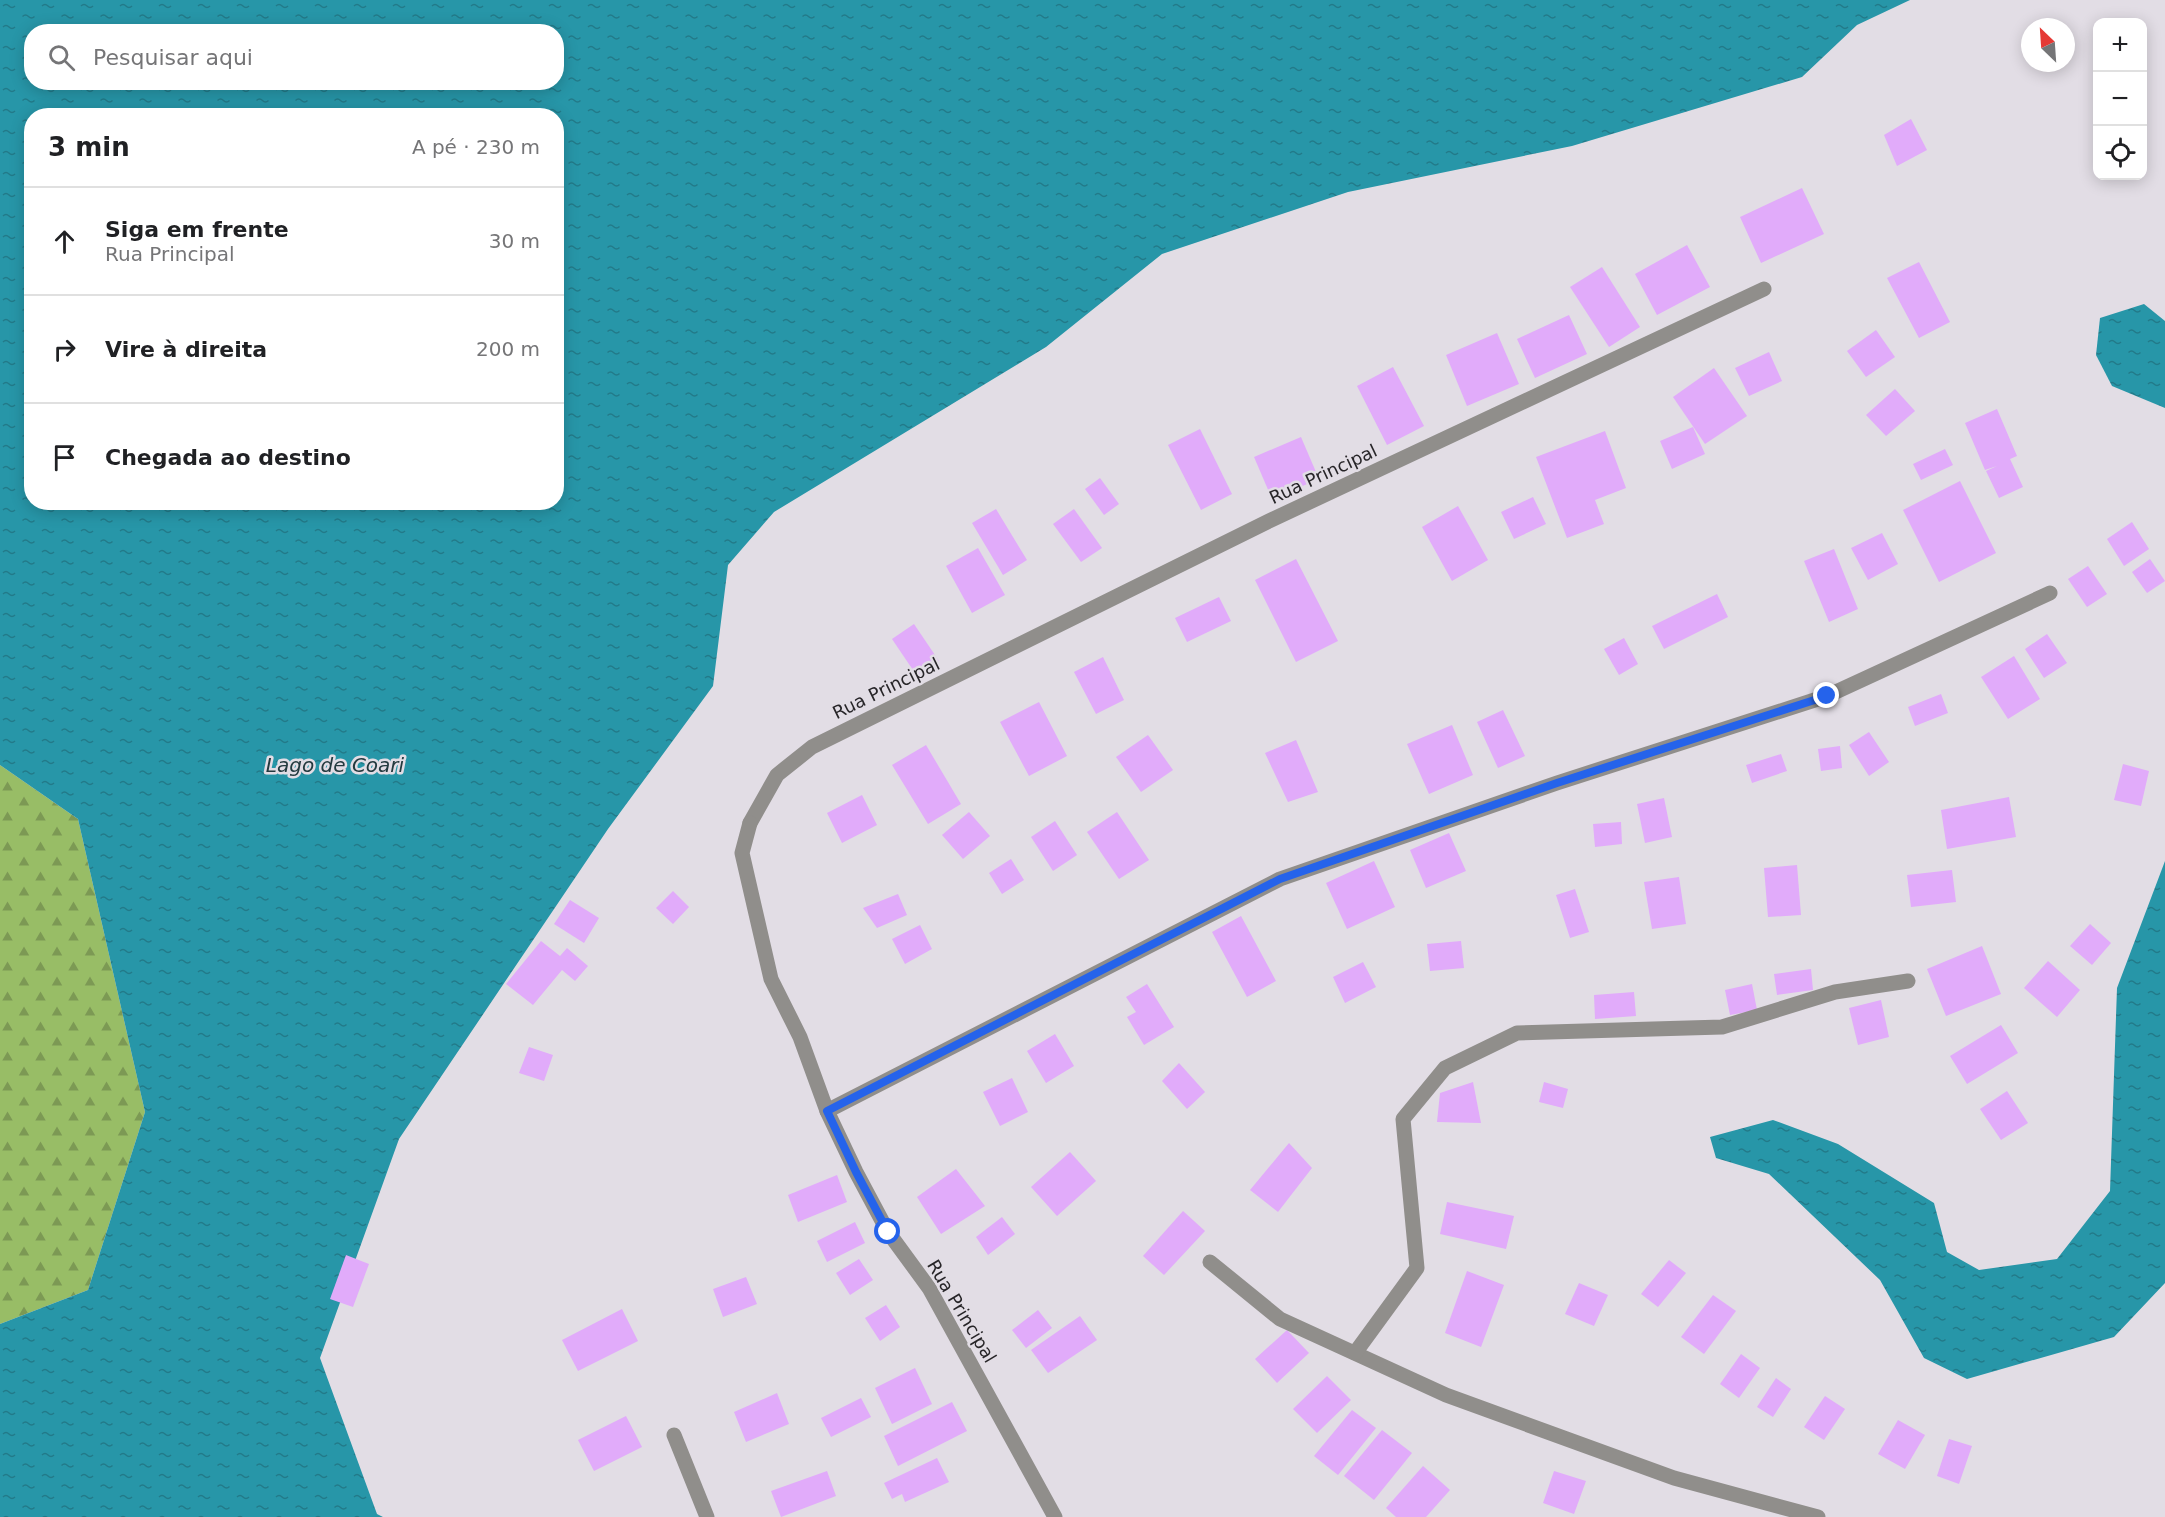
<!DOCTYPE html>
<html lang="pt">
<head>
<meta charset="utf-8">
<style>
  :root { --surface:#fff; --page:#f2f2f2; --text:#202124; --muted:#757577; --line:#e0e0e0 }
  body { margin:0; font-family:"DejaVu Sans",sans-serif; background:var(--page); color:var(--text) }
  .controls { position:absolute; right:18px; top:18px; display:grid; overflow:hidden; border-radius:12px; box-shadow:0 3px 15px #0003 }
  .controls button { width:54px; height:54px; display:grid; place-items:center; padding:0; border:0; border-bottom:2px solid var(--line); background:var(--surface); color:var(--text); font:30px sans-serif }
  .compass { position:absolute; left:2021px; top:18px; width:54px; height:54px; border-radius:50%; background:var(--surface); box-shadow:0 3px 15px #0003; rotate:335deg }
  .stop { position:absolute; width:18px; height:18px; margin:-14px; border:4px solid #2563eb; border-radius:50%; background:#fff }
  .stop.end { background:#2563eb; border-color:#fff; box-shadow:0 2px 6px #0008 }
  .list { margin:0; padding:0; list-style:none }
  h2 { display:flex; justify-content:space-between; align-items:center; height:78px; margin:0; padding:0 24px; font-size:26px }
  h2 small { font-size:20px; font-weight:400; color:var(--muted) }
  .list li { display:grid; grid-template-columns:39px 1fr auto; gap:18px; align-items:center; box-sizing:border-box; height:108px; padding:0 24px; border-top:2px solid var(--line) }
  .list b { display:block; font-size:22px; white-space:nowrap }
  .list p { margin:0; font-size:20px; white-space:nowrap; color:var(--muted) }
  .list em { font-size:20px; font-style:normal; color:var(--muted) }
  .icon { flex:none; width:33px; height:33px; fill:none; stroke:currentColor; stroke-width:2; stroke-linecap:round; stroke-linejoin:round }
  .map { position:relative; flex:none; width:2165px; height:1517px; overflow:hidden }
  .search { position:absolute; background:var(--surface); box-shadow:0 3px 15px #0003; left:24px; top:24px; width:540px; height:66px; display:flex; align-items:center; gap:15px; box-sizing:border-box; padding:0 21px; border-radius:24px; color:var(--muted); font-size:22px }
  .panel { position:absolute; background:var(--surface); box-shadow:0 3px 15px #0003; left:24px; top:108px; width:540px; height:402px; border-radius:24px }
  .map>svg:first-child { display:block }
  .forest { fill:url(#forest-firs) }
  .water { fill:url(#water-ripples); fill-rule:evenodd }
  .building { fill:#e1abfa }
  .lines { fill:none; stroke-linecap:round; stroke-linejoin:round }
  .minor { stroke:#908e8b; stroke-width:15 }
  .tertiary { stroke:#908e8b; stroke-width:15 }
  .route { stroke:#2563eb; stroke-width:8 }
  .labels { text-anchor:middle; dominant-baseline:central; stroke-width:5; stroke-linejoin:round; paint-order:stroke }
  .street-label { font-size:18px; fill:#272528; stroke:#e2dde5 }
  .water-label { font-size:20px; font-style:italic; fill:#233a3f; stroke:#e2dde5 }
</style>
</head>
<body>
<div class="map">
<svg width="2165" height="1517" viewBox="0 0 2165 1517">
  <defs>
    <pattern id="forest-firs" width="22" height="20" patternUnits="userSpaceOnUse" patternTransform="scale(1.5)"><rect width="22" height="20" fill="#98bd66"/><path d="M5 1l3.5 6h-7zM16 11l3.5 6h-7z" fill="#7c9954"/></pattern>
    <pattern id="water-ripples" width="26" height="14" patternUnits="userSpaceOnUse" patternTransform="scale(1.5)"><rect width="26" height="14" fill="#2796a8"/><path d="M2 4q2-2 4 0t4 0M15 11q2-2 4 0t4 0" fill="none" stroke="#227a89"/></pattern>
  </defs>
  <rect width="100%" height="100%" fill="#e2dde5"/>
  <!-- forest -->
  <path class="forest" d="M0,765L78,819L145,1112L88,1290L0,1324Z"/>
  <!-- water -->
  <g class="water">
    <path d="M0,0H1910L1857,25L1802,77L1572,146L1348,192L1162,254L1046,347L774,512L728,565L713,686L608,829L399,1139L320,1358L377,1514L383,1517H0V1324L88,1290L145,1112L78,819L0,765ZM32,32H556V82H32ZM32,116H556V502H32Z"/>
    <path d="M2144,304L2165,321V408L2112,386L2096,355L2100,318Z"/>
    <path d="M2165,861V1283L2114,1337L1967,1379L1924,1358L1880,1280L1769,1174L1716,1158L1710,1137L1773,1120L1838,1144L1934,1203L1947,1252L1979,1270L2057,1259L2110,1191L2117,988Z"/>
  </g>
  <!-- building -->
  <g class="building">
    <path d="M1911,119L1927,150L1897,166L1884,135Z"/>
    <path d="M1802,188L1824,234L1761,263L1740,217Z"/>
    <path d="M1687,245L1710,287L1657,315L1635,274Z"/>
    <path d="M1919,262L1950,322L1919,338L1887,278Z"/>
    <path d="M1602,267L1640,327L1609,347L1570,287Z"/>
    <path d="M1569,315L1587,354L1535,378L1517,339Z"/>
    <path d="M1876,330L1895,357L1866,377L1847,351Z"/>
    <path d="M1497,333L1519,384L1467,406L1446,355Z"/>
    <path d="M1769,352L1782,381L1749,396L1735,368Z"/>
    <path d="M1393,367L1424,426L1387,445L1357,386Z"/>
    <path d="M1714,368L1747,416L1705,444L1673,397Z"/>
    <path d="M1895,389L1915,411L1886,436L1866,415Z"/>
    <path d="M1997,409L2017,456L2010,459L2023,487L1999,498L1986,471L1997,466L1985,470L1965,423Z"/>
    <path d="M1693,427L1705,454L1672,469L1660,441Z"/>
    <path d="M1200,429L1232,494L1201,510L1168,445Z"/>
    <path d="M1605,431L1626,488L1595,500L1604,524L1567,538L1536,457Z"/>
    <path d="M1301,437L1319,479L1272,499L1254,457Z"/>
    <path d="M1945,449L1953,465L1921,480L1913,464Z"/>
    <path d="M1100,478L1119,504L1104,515L1085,489Z"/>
    <path d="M1960,481L1996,553L1939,582L1903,510Z"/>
    <path d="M1533,497L1546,524L1514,539L1501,512Z"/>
    <path d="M1458,506L1488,560L1452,581L1422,527Z"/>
    <path d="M996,509L1027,560L1003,575L972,523Z"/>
    <path d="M1074,509L1102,548L1081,562L1053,524Z"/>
    <path d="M2132,522L2149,549L2124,566L2107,539Z"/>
    <path d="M1882,533L1898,564L1868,580L1851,548Z"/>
    <path d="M978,548L1005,595L972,613L946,566Z"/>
    <path d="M1834,549L1858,609L1829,622L1804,561Z"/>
    <path d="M1296,559L1338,641L1296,662L1255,580Z"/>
    <path d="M2150,559L2165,581L2147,593L2132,572Z"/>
    <path d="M2088,566L2107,594L2087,607L2068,579Z"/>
    <path d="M1717,594L1728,617L1664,649L1652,626Z"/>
    <path d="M1219,597L1231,621L1187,642L1175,618Z"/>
    <path d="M914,624L939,661L917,676L892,639Z"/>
    <path d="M2047,634L2067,663L2044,678L2025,649Z"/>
    <path d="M1624,638L1638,664L1619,675L1604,649Z"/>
    <path d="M2014,656L2040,699L2008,719L1981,677Z"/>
    <path d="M1103,657L1124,700L1096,714L1074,672Z"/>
    <path d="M1941,694L1948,713L1915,726L1908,707Z"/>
    <path d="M1039,702L1067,756L1029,776L1000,722Z"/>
    <path d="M1503,710L1525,756L1498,768L1477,722Z"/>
    <path d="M1452,725L1473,775L1429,794L1407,744Z"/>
    <path d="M1869,732L1889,762L1869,776L1849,745Z"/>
    <path d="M1148,735L1173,770L1141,792L1116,757Z"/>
    <path d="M1296,740L1318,792L1288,802L1265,753Z"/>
    <path d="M926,745L961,804L928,824L892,765Z"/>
    <path d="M1840,746L1842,768L1821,771L1818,749Z"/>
    <path d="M1781,754L1787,771L1752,783L1746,765Z"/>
    <path d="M2123,764L2149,771L2141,806L2114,800Z"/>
    <path d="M862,795L877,825L842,843L827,813Z"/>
    <path d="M2009,797L2016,837L1947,849L1941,810Z"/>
    <path d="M1664,798L1672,837L1645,843L1637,804Z"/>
    <path d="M969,812L990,836L963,859L942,835Z"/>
    <path d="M1117,812L1149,860L1119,879L1087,832Z"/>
    <path d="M1055,821L1077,855L1053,871L1031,837Z"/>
    <path d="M1621,822L1622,844L1595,847L1593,824Z"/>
    <path d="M1449,833L1466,871L1426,888L1410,850Z"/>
    <path d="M1011,859L1024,880L1002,894L989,873Z"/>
    <path d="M1374,861L1395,907L1347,929L1326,883Z"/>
    <path d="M1797,865L1801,915L1768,917L1764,868Z"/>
    <path d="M1952,870L1956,902L1911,907L1907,875Z"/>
    <path d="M1679,877L1686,924L1652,929L1644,882Z"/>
    <path d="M1575,889L1589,932L1570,938L1556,895Z"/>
    <path d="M673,891L689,907L673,924L656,908Z"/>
    <path d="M898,894L907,915L877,928L863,908Z"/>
    <path d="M570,900L599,918L584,943L554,924Z"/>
    <path d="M1241,916L1276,981L1247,997L1212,932Z"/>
    <path d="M2090,924L2111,943L2092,965L2070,946Z"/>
    <path d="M920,925L932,949L905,964L892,939Z"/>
    <path d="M541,941L560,956L567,948L588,966L575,981L562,970L533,1005L506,984Z"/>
    <path d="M1461,941L1464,968L1430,971L1427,944Z"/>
    <path d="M1982,946L2001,994L1946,1016L1927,969Z"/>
    <path d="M2048,961L2080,990L2057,1017L2024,988Z"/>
    <path d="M1363,962L1376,987L1345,1003L1333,977Z"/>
    <path d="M1811,969L1813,990L1777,995L1774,974Z"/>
    <path d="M1147,984L1174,1027L1144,1045L1127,1017L1136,1012L1126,997Z"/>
    <path d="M1752,984L1757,1010L1730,1015L1725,990Z"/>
    <path d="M1634,992L1636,1016L1595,1019L1594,995Z"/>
    <path d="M1881,1000L1889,1037L1858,1045L1849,1008Z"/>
    <path d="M2001,1025L2018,1053L1967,1084L1950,1056Z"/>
    <path d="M1055,1034L1074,1066L1046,1083L1027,1051Z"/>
    <path d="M529,1047L553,1055L544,1081L519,1073Z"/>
    <path d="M1179,1063L1205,1092L1187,1109L1162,1081Z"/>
    <path d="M1012,1078L1028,1112L1000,1126L983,1092Z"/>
    <path d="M1473,1082L1481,1123L1437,1122L1440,1093Z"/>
    <path d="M1544,1082L1568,1089L1563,1108L1539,1102Z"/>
    <path d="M2007,1091L2028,1123L2001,1140L1980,1109Z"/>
    <path d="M1289,1143L1312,1168L1278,1212L1250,1190Z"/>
    <path d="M1070,1152L1096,1181L1057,1216L1031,1187Z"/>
    <path d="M956,1169L985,1206L941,1234L917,1197Z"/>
    <path d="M837,1175L847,1202L798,1222L788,1195Z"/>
    <path d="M1447,1202L1514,1216L1506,1249L1440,1234Z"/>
    <path d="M1183,1211L1205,1231L1164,1275L1143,1256Z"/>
    <path d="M1002,1217L1015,1234L988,1255L976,1237Z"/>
    <path d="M855,1222L865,1243L827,1262L817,1241Z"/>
    <path d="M346,1255L369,1264L353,1307L330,1299Z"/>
    <path d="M859,1259L873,1280L850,1295L836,1273Z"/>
    <path d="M1669,1260L1686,1273L1658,1307L1641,1294Z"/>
    <path d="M1467,1271L1504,1285L1481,1347L1445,1333Z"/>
    <path d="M746,1277L757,1304L723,1317L713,1289Z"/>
    <path d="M1579,1283L1608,1295L1594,1326L1565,1314Z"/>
    <path d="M1713,1295L1736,1311L1704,1354L1681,1337Z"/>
    <path d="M886,1305L900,1327L880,1341L865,1318Z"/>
    <path d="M622,1309L638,1341L578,1371L562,1340Z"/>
    <path d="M1038,1310L1052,1328L1026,1348L1012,1330Z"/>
    <path d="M1080,1316L1097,1340L1048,1373L1031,1350Z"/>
    <path d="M1287,1330L1309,1353L1277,1383L1255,1359Z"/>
    <path d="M1741,1354L1760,1368L1739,1398L1720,1384Z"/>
    <path d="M915,1368L932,1404L892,1424L875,1388Z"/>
    <path d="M1327,1376L1351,1400L1317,1433L1293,1409Z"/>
    <path d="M1776,1378L1791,1389L1773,1417L1757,1407Z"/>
    <path d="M777,1393L789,1424L746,1442L734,1412Z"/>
    <path d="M1825,1396L1845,1409L1824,1440L1804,1427Z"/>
    <path d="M861,1398L871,1417L831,1437L821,1418Z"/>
    <path d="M952,1402L967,1431L898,1466L884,1436Z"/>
    <path d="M1352,1410L1376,1428L1338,1475L1314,1456Z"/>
    <path d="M626,1416L642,1447L594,1471L578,1440Z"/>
    <path d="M1898,1420L1925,1435L1905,1469L1878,1454Z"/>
    <path d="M1382,1430L1412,1453L1374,1500L1344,1476Z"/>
    <path d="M1949,1439L1972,1446L1959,1484L1937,1476Z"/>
    <path d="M937,1458L949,1482L905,1502L902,1494L892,1499L884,1483Z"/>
    <path d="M1423,1466L1450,1490L1426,1517H1396L1386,1508Z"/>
    <path d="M827,1471L836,1496L781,1517L771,1491Z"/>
    <path d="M1554,1471L1586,1481L1574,1514L1543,1503Z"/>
  </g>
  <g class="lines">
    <!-- minor -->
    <g class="minor">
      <path d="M750,823L777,775L812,747L1269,521L1764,289"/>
      <path d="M827,1111L1280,879L1557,783L1827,696L2050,593"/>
      <path d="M1210,1262L1280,1319L1446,1395L1674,1478L1818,1517"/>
      <path d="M1355,1353L1417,1268L1403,1119L1445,1068L1517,1033L1722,1027L1835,992L1908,981"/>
      <path d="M674,1435L707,1517"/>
    </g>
    <!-- tertiary -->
    <path class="tertiary" d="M750,823L742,853L771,979L800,1037L827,1111L856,1172L888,1232L929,1288L1055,1517"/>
  </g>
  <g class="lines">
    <!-- route -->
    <path class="route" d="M888,1232L856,1172L827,1111L1280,879L1557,783L1827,696"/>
  </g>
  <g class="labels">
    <!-- street labels -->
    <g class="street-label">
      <text transform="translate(1323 474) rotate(-25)">Rua Principal</text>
      <text transform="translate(886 688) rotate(-26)">Rua Principal</text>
      <text transform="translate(962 1311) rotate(59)">Rua Principal</text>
    </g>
    <!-- water labels -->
    <g class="water-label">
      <text x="335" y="765">Lago de Coari</text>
    </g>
  </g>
</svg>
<div class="controls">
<button>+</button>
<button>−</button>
<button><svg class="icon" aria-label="locate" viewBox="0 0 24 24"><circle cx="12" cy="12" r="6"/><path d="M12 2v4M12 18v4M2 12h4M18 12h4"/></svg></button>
</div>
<svg class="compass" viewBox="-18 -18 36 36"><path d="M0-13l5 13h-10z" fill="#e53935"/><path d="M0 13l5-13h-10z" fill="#757577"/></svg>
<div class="stop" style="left:888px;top:1232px"></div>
<div class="stop end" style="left:1827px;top:696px"></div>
<div class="search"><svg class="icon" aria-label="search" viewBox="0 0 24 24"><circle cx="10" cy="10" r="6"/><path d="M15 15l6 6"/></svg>Pesquisar aqui</div>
<section class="panel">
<h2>3 min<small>A pé · 230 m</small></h2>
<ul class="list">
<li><svg class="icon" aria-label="ahead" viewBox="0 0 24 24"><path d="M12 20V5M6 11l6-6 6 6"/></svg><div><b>Siga em frente</b><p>Rua Principal</p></div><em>30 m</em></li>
<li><svg class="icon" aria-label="right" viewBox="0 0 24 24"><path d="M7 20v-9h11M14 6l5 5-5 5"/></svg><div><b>Vire à direita</b></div><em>200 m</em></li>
<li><svg class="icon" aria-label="arrive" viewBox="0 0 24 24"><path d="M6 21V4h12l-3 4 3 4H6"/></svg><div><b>Chegada ao destino</b></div></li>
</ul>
</section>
</div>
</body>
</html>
